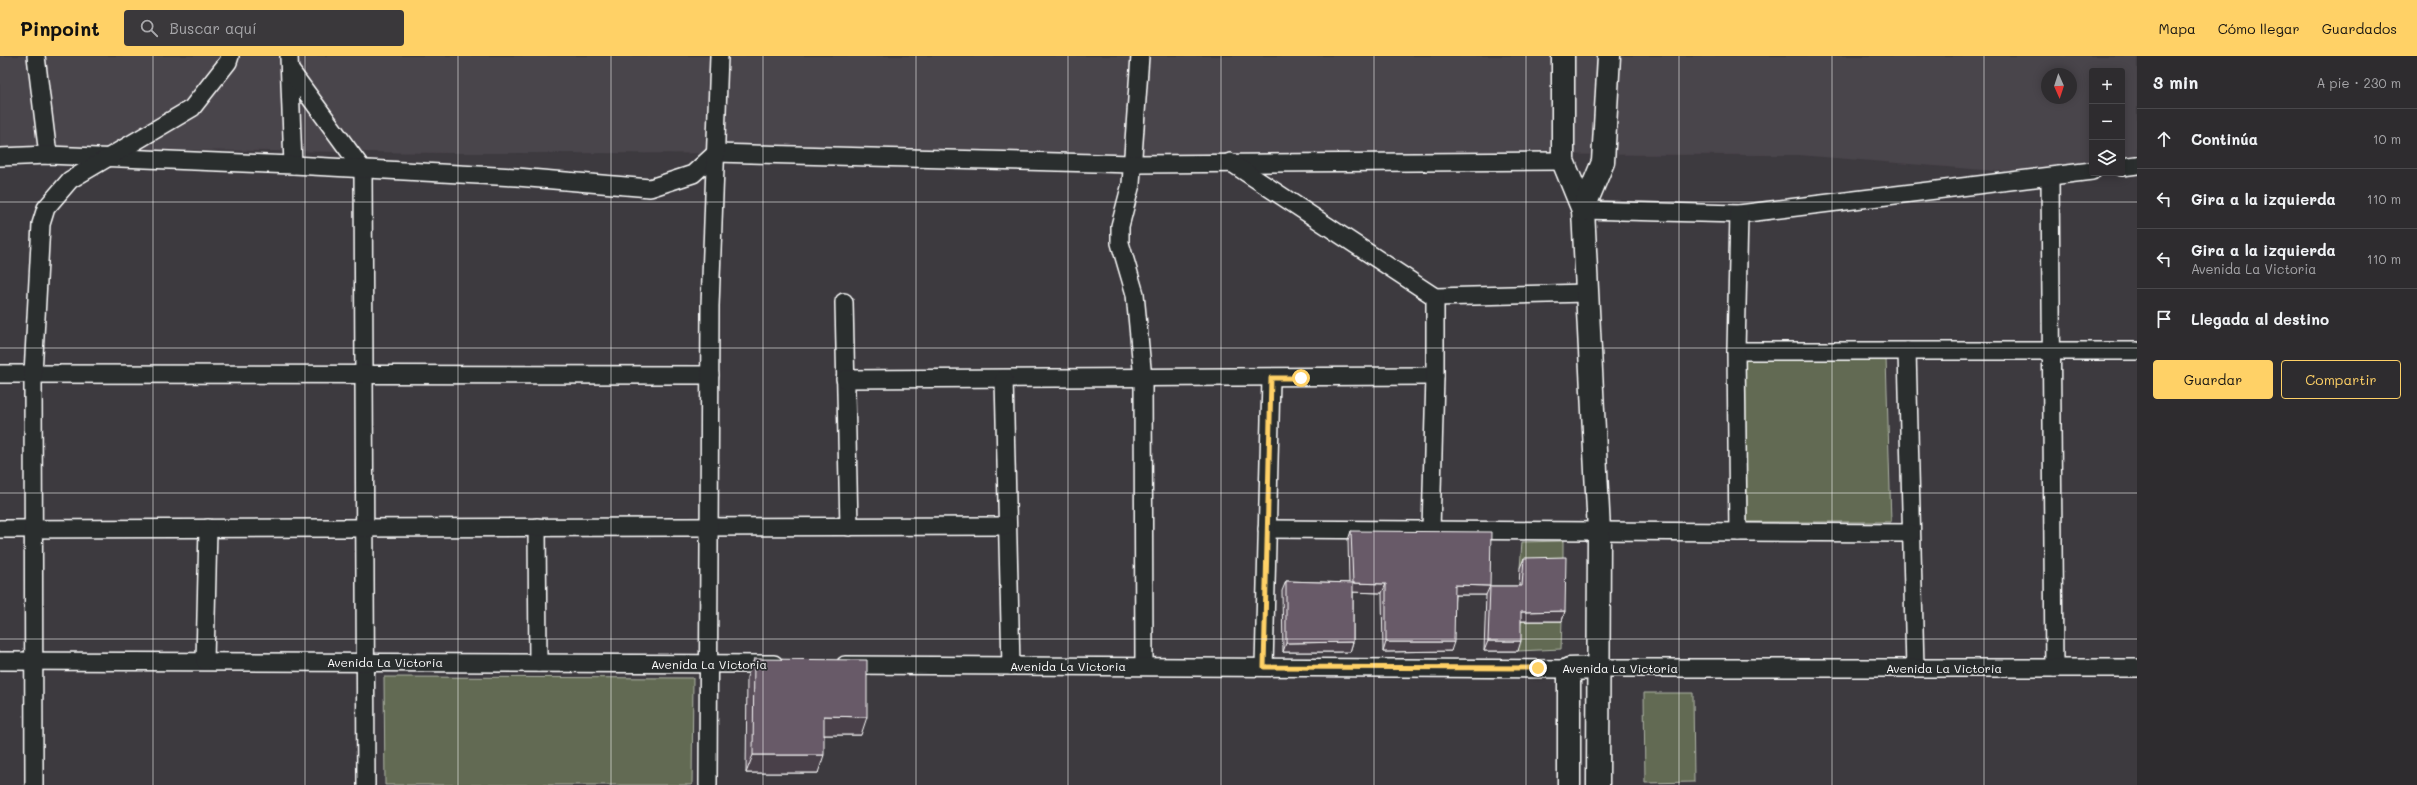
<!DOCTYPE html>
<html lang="es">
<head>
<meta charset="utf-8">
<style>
  :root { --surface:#2e2c2f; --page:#3a383b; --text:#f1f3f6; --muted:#a7a7aa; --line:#49484b; --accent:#ffd166 }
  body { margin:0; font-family:Mali,sans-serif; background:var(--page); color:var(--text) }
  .controls { position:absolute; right:12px; top:12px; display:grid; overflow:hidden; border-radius:4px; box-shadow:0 2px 10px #0003 }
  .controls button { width:36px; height:36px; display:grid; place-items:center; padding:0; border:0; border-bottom:1px solid var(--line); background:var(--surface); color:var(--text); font:20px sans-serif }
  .compass { position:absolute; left:2041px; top:12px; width:36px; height:36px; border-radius:50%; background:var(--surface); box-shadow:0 2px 10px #0003; rotate:177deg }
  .stop { position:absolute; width:12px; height:12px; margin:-9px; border:3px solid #ffd166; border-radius:50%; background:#fff }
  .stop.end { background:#ffd166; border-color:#fff; box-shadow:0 1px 4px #0008 }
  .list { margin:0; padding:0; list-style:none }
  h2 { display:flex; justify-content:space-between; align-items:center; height:52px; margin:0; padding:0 16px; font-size:17px }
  h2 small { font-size:13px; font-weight:400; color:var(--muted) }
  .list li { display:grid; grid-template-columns:26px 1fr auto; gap:12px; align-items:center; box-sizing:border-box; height:60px; padding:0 16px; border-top:1px solid var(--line) }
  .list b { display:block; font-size:15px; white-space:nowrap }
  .list p { margin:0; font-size:13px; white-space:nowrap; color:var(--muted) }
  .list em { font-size:13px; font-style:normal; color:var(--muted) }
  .actions { display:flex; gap:8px; padding:12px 16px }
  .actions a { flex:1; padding:9px 0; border:1px solid var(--accent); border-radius:4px; text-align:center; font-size:14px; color:var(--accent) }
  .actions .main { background:var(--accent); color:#111 }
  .icon { flex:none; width:22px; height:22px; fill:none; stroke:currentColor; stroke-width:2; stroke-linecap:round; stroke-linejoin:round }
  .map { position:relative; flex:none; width:2137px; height:729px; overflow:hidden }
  header { display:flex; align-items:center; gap:24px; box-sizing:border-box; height:56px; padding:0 20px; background:var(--accent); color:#111 }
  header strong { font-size:19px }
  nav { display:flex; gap:22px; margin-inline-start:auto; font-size:14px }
  .search { width:280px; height:36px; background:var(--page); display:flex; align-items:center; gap:10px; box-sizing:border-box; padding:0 14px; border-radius:4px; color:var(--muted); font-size:15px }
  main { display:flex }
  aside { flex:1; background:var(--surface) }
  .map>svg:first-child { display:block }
  .built { fill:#4a444b; fill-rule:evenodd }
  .green { fill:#626b52; stroke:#b0b5a8 }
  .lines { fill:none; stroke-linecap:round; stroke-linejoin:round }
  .street-casing { stroke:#fff; stroke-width:20 }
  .secondary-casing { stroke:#fff; stroke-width:25 }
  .street { stroke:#2a2d2e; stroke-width:17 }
  .secondary { stroke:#2a2d2e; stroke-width:22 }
  .wall { fill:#594d59; stroke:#fff }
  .shaded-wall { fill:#493f48; stroke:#fff }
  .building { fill:#685a67; stroke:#fff }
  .route { stroke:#ffd166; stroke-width:5 }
  .grid { fill:none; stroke:#fff; stroke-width:1; stroke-opacity:0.55 }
  .labels { text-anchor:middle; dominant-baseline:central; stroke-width:3.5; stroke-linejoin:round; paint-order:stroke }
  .street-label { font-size:12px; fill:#fff; stroke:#2a2d2e }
</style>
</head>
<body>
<header>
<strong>Pinpoint</strong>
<div class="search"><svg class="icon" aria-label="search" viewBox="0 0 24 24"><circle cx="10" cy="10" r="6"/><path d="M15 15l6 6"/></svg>Buscar aquí</div>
<nav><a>Mapa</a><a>Cómo llegar</a><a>Guardados</a></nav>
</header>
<main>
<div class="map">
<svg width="2137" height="729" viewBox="0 0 2137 729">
  <rect width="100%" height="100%" fill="#3d3a3f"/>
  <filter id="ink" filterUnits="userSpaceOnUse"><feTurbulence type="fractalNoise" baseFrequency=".025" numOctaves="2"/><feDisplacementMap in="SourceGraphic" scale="8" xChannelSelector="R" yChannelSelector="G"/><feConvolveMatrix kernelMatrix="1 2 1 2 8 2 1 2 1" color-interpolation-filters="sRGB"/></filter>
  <g filter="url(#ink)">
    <!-- built -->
    <path class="built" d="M0,0H2137V114H2122V15H2092V114L1996,115L1798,99L447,97L0,92ZM2047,18H2071V42H2047Z"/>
    <!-- green -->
    <g class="green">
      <path d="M1744,302H1886L1891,466H1747Z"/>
      <path d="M1563,485V511L1520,512L1522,486Z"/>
      <path d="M1518,565H1562L1561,593L1518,595Z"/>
      <path d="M384,621L693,622L692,729H385Z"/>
      <path d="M1644,637H1693L1694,726L1645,727Z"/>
    </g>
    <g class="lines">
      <defs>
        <g id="street">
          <path d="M36,0L48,99"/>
          <path d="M289,0L293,109"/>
          <path d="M1140,0L1131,128L1120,170V187L1135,238L1143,323L1144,610"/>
          <path d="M290,14L363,114L366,729"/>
          <path d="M0,101L48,99L293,109L517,121L650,132L693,118L716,97L1133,108L1563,105"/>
          <path d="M1230,106L1435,241L1587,237"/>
          <path d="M2122,111L2137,109"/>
          <path d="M2050,121L2054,612"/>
          <path d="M1583,154L1739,158L2092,115"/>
          <path d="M844,246L849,471"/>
          <path d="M1736,295H2137"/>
          <path d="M1907,295L1915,612"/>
          <path d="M0,318L710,319"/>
          <path d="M845,323L1435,320"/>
          <path d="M1004,323L1011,610"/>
          <path d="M537,471L538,607"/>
          <path d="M0,473L1007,470"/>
          <path d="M1267,473L1911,477"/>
          <path d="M1431,474L1435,320V241"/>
          <path d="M1738,476L1736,295L1739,158"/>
          <path d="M0,605L774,608"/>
          <path d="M205,605L208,472"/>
          <path d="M845,609L1569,613"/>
          <path d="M1264,611L1271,323"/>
          <path d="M1599,612H2137"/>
          <path d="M34,729L33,318L41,168L46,152L70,124L192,52L228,6L230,0"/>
          <path d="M708,729L710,250L719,0"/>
        </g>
        <g id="secondary">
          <path d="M1563,0V105L1583,154L1599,475L1598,729"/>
          <path d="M1583,154L1603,106L1609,0"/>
          <path d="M1569,729V613L1599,612"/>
        </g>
      </defs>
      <!-- street casing -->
      <use href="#street" class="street-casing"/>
      <!-- secondary casing -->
      <use href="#secondary" class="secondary-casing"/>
      <!-- street -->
      <use href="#street" class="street"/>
      <!-- secondary -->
      <use href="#secondary" class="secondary"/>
    </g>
    <!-- wall -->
    <g class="wall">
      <path d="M1351,475L1490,530H1519L1520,512L1524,502L1565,555L1562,565H1521L1518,595H1484L1486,539H1455L1451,595L1383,596L1382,537L1353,536V586L1350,596H1283L1282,535L1286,525L1349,527L1348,484Z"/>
      <path d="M754,603L861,679H824L818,717H746L747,621Z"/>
    </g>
    <!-- shaded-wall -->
    <g class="shaded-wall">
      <path d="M1353,527L1386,528L1382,537L1350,536Z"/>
      <path d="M1455,529L1490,530L1486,539H1452Z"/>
      <path d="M1565,555L1562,565H1518L1521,556Z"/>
      <path d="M1488,585H1521L1518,595H1484Z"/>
      <path d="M1353,586L1350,596H1283L1286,587Z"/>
      <path d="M1386,586H1454L1451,595L1383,596Z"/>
      <path d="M824,660L867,661L861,679H818Z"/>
      <path d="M753,699H824L818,717H746Z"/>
    </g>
    <!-- building -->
    <g class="building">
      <path d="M1351,475L1491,476L1490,530L1455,529L1454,586H1386V528L1353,527Z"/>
      <path d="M1566,501L1565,555L1521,556V585H1488L1490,530H1522L1524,502Z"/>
      <path d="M1286,525L1353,527V586L1286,587Z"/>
      <path d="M754,603L867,604V661L824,660V699H753Z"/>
    </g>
  </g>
  <g class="lines" filter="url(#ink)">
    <!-- route -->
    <path class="route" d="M1301,322H1271L1264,611L1538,612"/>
  </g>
  <!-- grid -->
  <path class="grid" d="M153,0V729M305,0V729M458,0V729M611,0V729M763,0V729M916,0V729M1068,0V729M1221,0V729M1374,0V729M1526,0V729M1679,0V729M1832,0V729M1984,0V729M0,146H2137M0,292H2137M0,437H2137M0,583H2137"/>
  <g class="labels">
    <!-- street labels -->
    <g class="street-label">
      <text x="385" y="606">Avenida La Victoria</text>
      <text x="709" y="608">Avenida La Victoria</text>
      <text x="1068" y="610">Avenida La Victoria</text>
      <text x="1620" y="612">Avenida La Victoria</text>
      <text x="1944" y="612">Avenida La Victoria</text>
    </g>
  </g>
</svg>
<div class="controls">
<button>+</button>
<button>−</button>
<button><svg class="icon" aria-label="layers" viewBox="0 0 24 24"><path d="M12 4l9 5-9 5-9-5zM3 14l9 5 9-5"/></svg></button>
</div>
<svg class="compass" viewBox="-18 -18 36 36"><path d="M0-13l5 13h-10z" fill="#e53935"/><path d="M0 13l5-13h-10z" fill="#a7a7aa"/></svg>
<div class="stop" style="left:1301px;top:322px"></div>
<div class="stop end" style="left:1538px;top:612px"></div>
</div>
<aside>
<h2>3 min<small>A pie · 230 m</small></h2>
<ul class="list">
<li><svg class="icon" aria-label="ahead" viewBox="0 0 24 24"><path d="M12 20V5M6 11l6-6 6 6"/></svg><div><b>Continúa</b></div><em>10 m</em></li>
<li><svg class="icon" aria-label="left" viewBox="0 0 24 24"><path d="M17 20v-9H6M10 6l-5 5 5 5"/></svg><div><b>Gira a la izquierda</b></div><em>110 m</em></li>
<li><svg class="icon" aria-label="left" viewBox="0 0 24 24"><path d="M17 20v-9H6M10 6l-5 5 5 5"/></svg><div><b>Gira a la izquierda</b><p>Avenida La Victoria</p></div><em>110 m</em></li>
<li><svg class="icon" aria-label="arrive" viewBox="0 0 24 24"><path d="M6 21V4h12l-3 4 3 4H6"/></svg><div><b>Llegada al destino</b></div></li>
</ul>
<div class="actions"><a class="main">Guardar</a><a>Compartir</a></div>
</aside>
</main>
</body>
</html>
